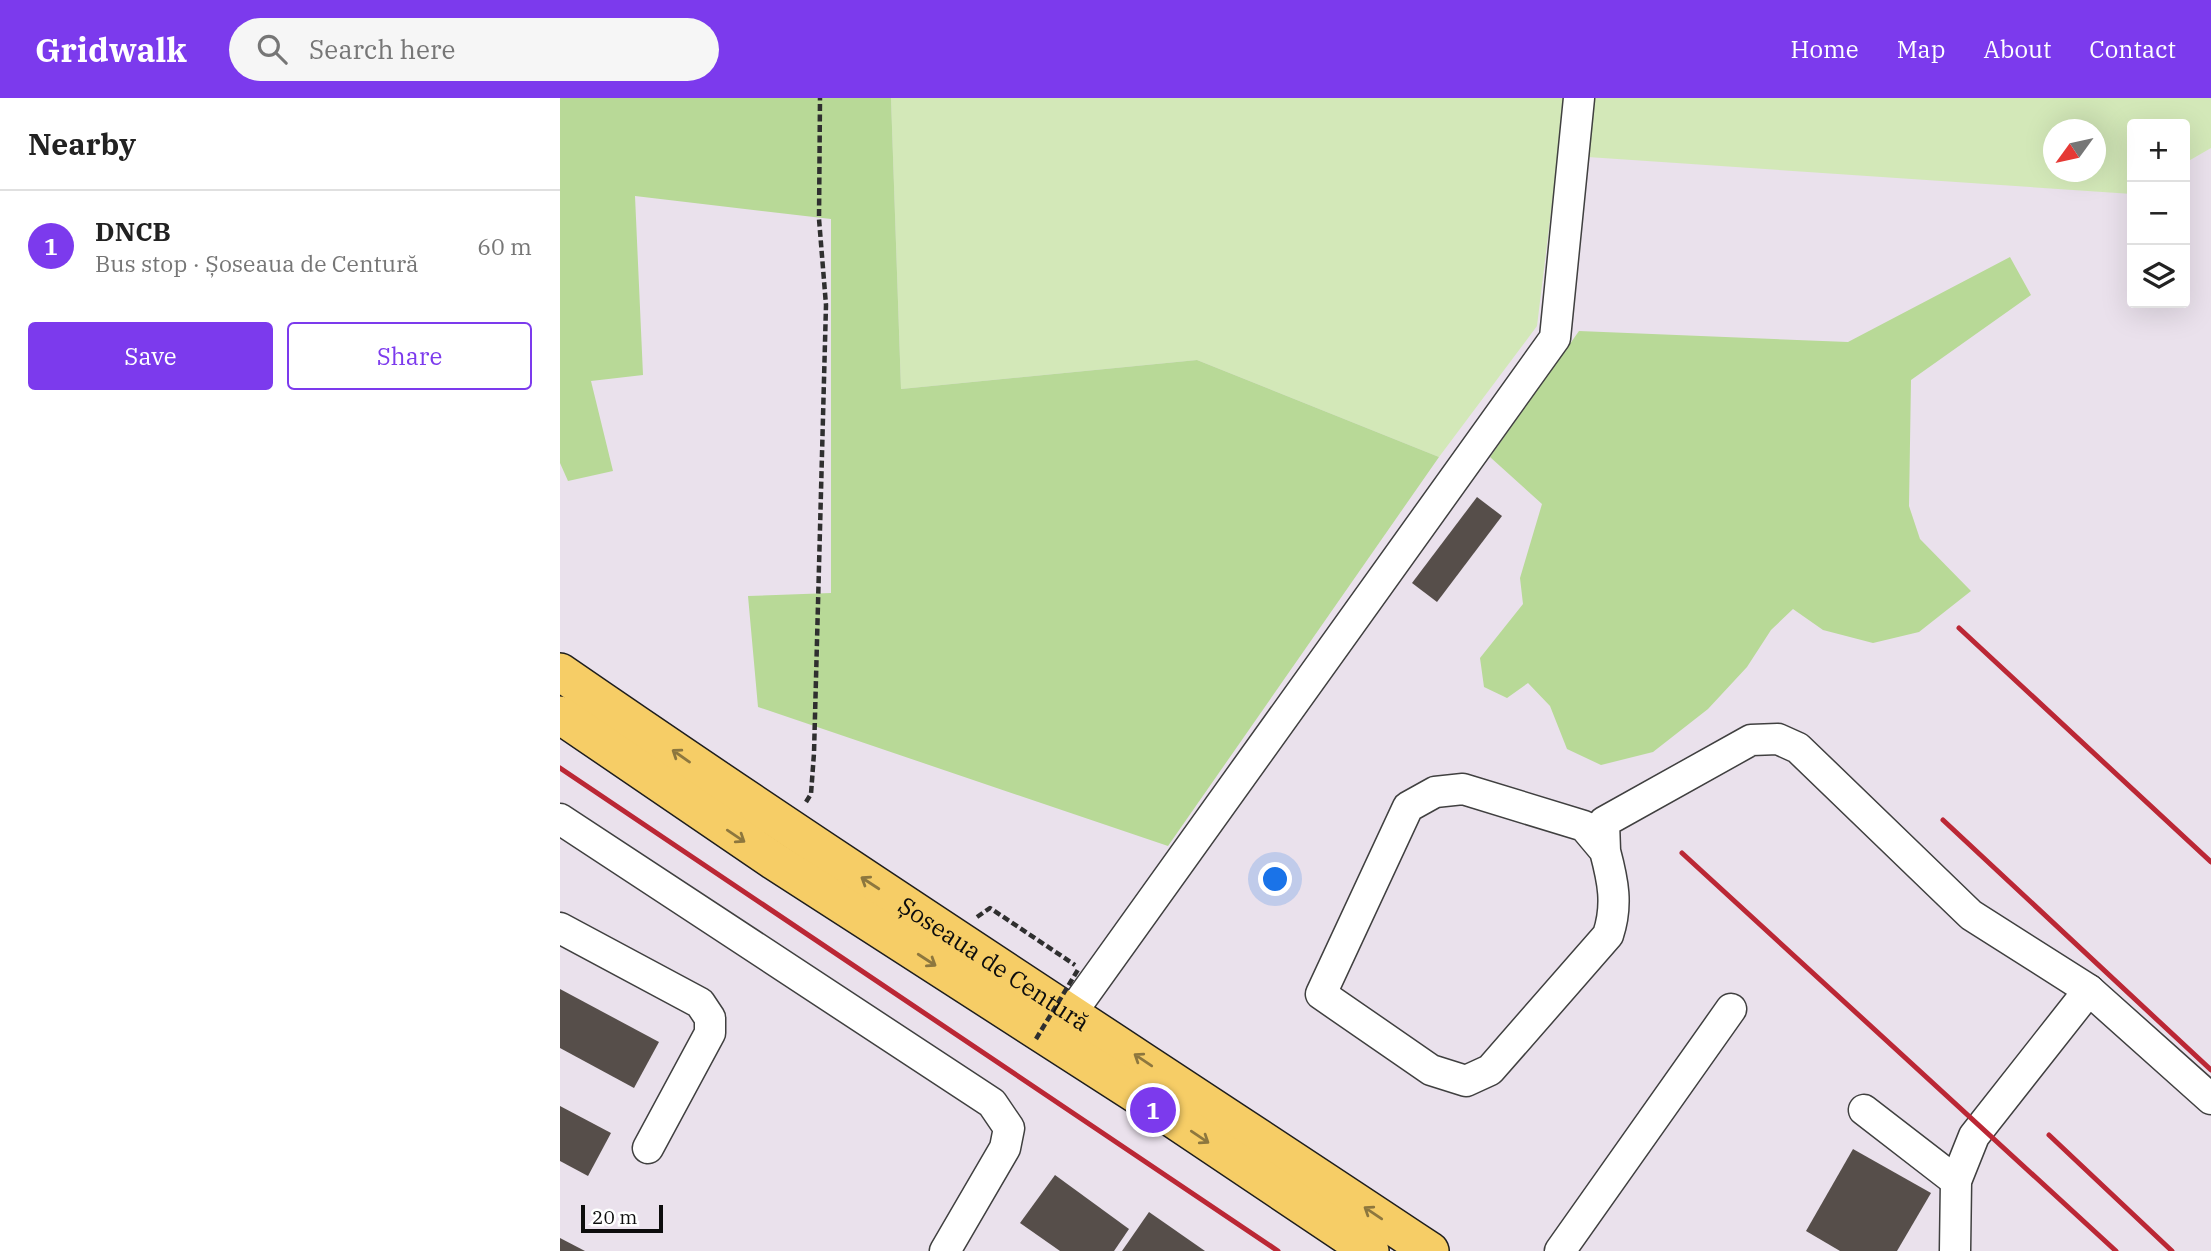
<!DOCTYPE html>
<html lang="en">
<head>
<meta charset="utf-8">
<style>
  :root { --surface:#fff; --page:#f6f6f6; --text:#222; --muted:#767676; --line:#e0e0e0; --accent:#7c3aed }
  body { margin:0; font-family:"IBM Plex Serif",serif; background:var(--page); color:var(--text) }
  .controls { position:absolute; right:21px; top:21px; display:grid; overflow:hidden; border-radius:7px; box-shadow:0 7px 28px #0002 }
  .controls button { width:63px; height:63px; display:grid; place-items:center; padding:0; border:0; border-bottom:2px solid var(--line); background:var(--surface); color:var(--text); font:35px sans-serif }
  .compass { position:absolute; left:1483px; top:21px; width:63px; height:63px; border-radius:50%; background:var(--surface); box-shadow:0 7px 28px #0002; rotate:237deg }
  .scale { position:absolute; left:21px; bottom:18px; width:82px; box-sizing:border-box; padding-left:7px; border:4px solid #0d0d0d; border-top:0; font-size:19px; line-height:24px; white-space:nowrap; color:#0d0d0d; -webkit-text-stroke:5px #fff; paint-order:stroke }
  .you { position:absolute; left:716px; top:782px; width:24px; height:24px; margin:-18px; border:5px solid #fff; border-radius:50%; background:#1a73e8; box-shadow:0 0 0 10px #1a73e833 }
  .badge { display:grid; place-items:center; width:46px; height:46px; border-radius:50%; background:var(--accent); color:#fff; font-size:23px; font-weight:700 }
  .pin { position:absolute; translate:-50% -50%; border:4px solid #fff; box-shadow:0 2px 7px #0006 }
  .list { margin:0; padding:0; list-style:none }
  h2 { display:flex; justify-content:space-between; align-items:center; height:91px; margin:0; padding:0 28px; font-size:30px }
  h2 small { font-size:23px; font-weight:400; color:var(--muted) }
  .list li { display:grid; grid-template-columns:46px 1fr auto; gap:21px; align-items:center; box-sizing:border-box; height:112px; padding:0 28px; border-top:2px solid var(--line) }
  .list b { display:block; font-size:26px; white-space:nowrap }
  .list p { margin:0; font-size:23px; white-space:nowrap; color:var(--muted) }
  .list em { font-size:23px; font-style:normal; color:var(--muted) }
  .actions { display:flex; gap:14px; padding:21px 28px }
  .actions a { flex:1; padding:16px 0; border:2px solid var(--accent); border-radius:7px; text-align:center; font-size:24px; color:var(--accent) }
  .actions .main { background:var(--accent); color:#fff }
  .icon { flex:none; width:38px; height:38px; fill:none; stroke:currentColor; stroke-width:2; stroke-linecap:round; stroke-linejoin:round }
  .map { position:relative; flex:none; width:1651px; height:1153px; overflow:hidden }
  header { display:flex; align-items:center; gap:42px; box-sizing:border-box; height:98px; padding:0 35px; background:var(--accent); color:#fff }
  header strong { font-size:33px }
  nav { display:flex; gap:38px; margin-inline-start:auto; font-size:24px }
  .search { width:490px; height:63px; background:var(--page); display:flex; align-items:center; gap:18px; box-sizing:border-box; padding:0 24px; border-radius:38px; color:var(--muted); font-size:26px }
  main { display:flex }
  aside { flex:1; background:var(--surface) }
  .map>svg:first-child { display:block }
  .industrial { fill:#eae1ec; fill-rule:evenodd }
  .green { fill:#d3e8b8; fill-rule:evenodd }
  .forest { fill:#b8d997 }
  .building { fill:#564e4a }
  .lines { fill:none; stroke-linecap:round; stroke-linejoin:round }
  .minor-casing { stroke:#404040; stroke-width:33 }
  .major-casing { stroke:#1e1e1e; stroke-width:40 }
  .path { stroke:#2f2f2f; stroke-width:4.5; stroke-dasharray:7 3.5; stroke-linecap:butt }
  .minor { stroke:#fff; stroke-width:30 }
  .major { stroke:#f6cd66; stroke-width:37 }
  .rail { stroke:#bb2735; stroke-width:5 }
  .path-bridge { stroke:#2f2f2f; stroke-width:4.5; stroke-dasharray:7 3.5; stroke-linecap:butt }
  .oneway { stroke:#8d773e }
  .labels { text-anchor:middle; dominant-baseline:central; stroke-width:7; stroke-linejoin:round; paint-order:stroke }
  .street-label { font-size:24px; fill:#0d0d0d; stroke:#fff }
</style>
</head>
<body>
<header>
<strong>Gridwalk</strong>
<div class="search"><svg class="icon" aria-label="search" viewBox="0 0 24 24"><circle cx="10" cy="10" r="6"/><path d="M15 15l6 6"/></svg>Search here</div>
<nav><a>Home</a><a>Map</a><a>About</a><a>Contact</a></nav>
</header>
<main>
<aside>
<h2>Nearby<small></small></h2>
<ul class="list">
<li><span class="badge">1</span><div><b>DNCB</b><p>Bus stop · Șoseaua de Centură</p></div><em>60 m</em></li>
</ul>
<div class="actions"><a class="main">Save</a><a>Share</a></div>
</aside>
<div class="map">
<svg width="1651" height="1153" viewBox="0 0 1651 1153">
  <rect width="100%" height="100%" fill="#fffbed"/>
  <!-- industrial -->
  <path class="industrial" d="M0,0H1651V1153H0ZM1572,26H1625V205H1572ZM1493,32H1535V74H1493Z"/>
  <!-- green -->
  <path class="green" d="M331,0H1651V50L1625,65V26H1572V96L998,57L977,228L879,359L637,262L341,291ZM1493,32H1535V74H1493Z"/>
  <!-- forest -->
  <g class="forest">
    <path d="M0,0H331L341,291L637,262L879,359L608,748L198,609L188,498L271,495V121L75,98L83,277L31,283L53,373L8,383L0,365Z"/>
    <path d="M1450,159L1471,197L1351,282L1349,408L1360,441L1411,493L1359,534L1313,545L1263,532L1233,511L1211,532L1187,569L1148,611L1093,654L1041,667L1007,651L990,608L968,585L947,600L924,589L920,560L963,506L960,480L982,406L930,359L1019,233L1288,244Z"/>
  </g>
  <!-- building -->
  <g class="building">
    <path d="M917,399L942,418L877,504L852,485Z"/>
    <path d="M0,891L99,944L74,990L0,950Z"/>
    <path d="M0,1008L51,1035L28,1078L0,1063Z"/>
    <path d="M1293,1051L1371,1095L1337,1153H1280L1246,1133Z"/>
    <path d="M495,1077L569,1131L554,1153H500L460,1125Z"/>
    <path d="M589,1114L645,1153H562Z"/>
    <path d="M0,1140L25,1153H0Z"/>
  </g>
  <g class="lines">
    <defs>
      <g id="minor">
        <path d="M0,721L432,1005L449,1030L445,1050L385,1153"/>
        <path d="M1045,753C1053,783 1058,807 1048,837L930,972L906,983L871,972L761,896L848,709L875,694L903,691L1024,728L1045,753L1044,724L1191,642L1218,641L1238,650L1411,817L1529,892L1651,1001"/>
        <path d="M0,830L140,905L150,920V935L88,1050"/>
        <path d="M512,914L995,240L1019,0"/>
        <path d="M1304,1012L1396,1083"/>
        <path d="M1000,1153L1171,911"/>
        <path d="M1395,1153L1396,1083L1414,1038L1529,892"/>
      </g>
      <g id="major">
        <path id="s1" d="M0,574C287,772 580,960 870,1153"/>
        <path d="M0,617L214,763L585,1002L810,1153"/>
      </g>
    </defs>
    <!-- minor casing -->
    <use href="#minor" class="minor-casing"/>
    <!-- major casing -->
    <use href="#major" class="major-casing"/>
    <!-- path -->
    <g class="path">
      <path d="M246,704L251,696L254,655L266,207L259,121L260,0"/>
      <path d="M417,819L430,810L515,867"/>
    </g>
    <!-- minor -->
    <use href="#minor" class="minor"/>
    <!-- major -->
    <use href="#major" class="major"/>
    <!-- rail -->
    <g class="rail">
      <path d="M1399,530L1651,764"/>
      <path d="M0,670L718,1153"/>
      <path d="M1383,722L1651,972"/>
      <path d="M1122,755L1556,1153"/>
      <path d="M1489,1037L1612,1153"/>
    </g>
    <!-- path-bridge -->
    <path class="path-bridge" d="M476,941L519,870"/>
  </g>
  <!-- one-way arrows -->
  <defs><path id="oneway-shaft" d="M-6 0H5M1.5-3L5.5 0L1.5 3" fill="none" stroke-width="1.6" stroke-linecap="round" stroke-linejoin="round" transform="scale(1.75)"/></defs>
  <g class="oneway">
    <use href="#oneway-shaft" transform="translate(121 658) rotate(-145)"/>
    <use href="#oneway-shaft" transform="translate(176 738) rotate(34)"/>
    <use href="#oneway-shaft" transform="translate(310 785) rotate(-147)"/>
    <use href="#oneway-shaft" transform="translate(367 862) rotate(33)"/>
    <use href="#oneway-shaft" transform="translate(583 962) rotate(-146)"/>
    <use href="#oneway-shaft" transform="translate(640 1039) rotate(34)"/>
    <use href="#oneway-shaft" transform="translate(813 1115) rotate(-146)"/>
  </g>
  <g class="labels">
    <!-- street labels -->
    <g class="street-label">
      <text stroke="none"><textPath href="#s1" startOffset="523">Șoseaua de Centură</textPath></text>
    </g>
  </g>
</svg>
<div class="controls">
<button>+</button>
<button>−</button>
<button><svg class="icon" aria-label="layers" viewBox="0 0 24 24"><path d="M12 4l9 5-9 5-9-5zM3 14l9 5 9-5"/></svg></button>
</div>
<svg class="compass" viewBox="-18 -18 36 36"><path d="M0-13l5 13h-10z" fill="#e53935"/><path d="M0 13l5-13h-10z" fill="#767676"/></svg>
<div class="scale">20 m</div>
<div class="you"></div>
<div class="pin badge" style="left:593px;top:1012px">1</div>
</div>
</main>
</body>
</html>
